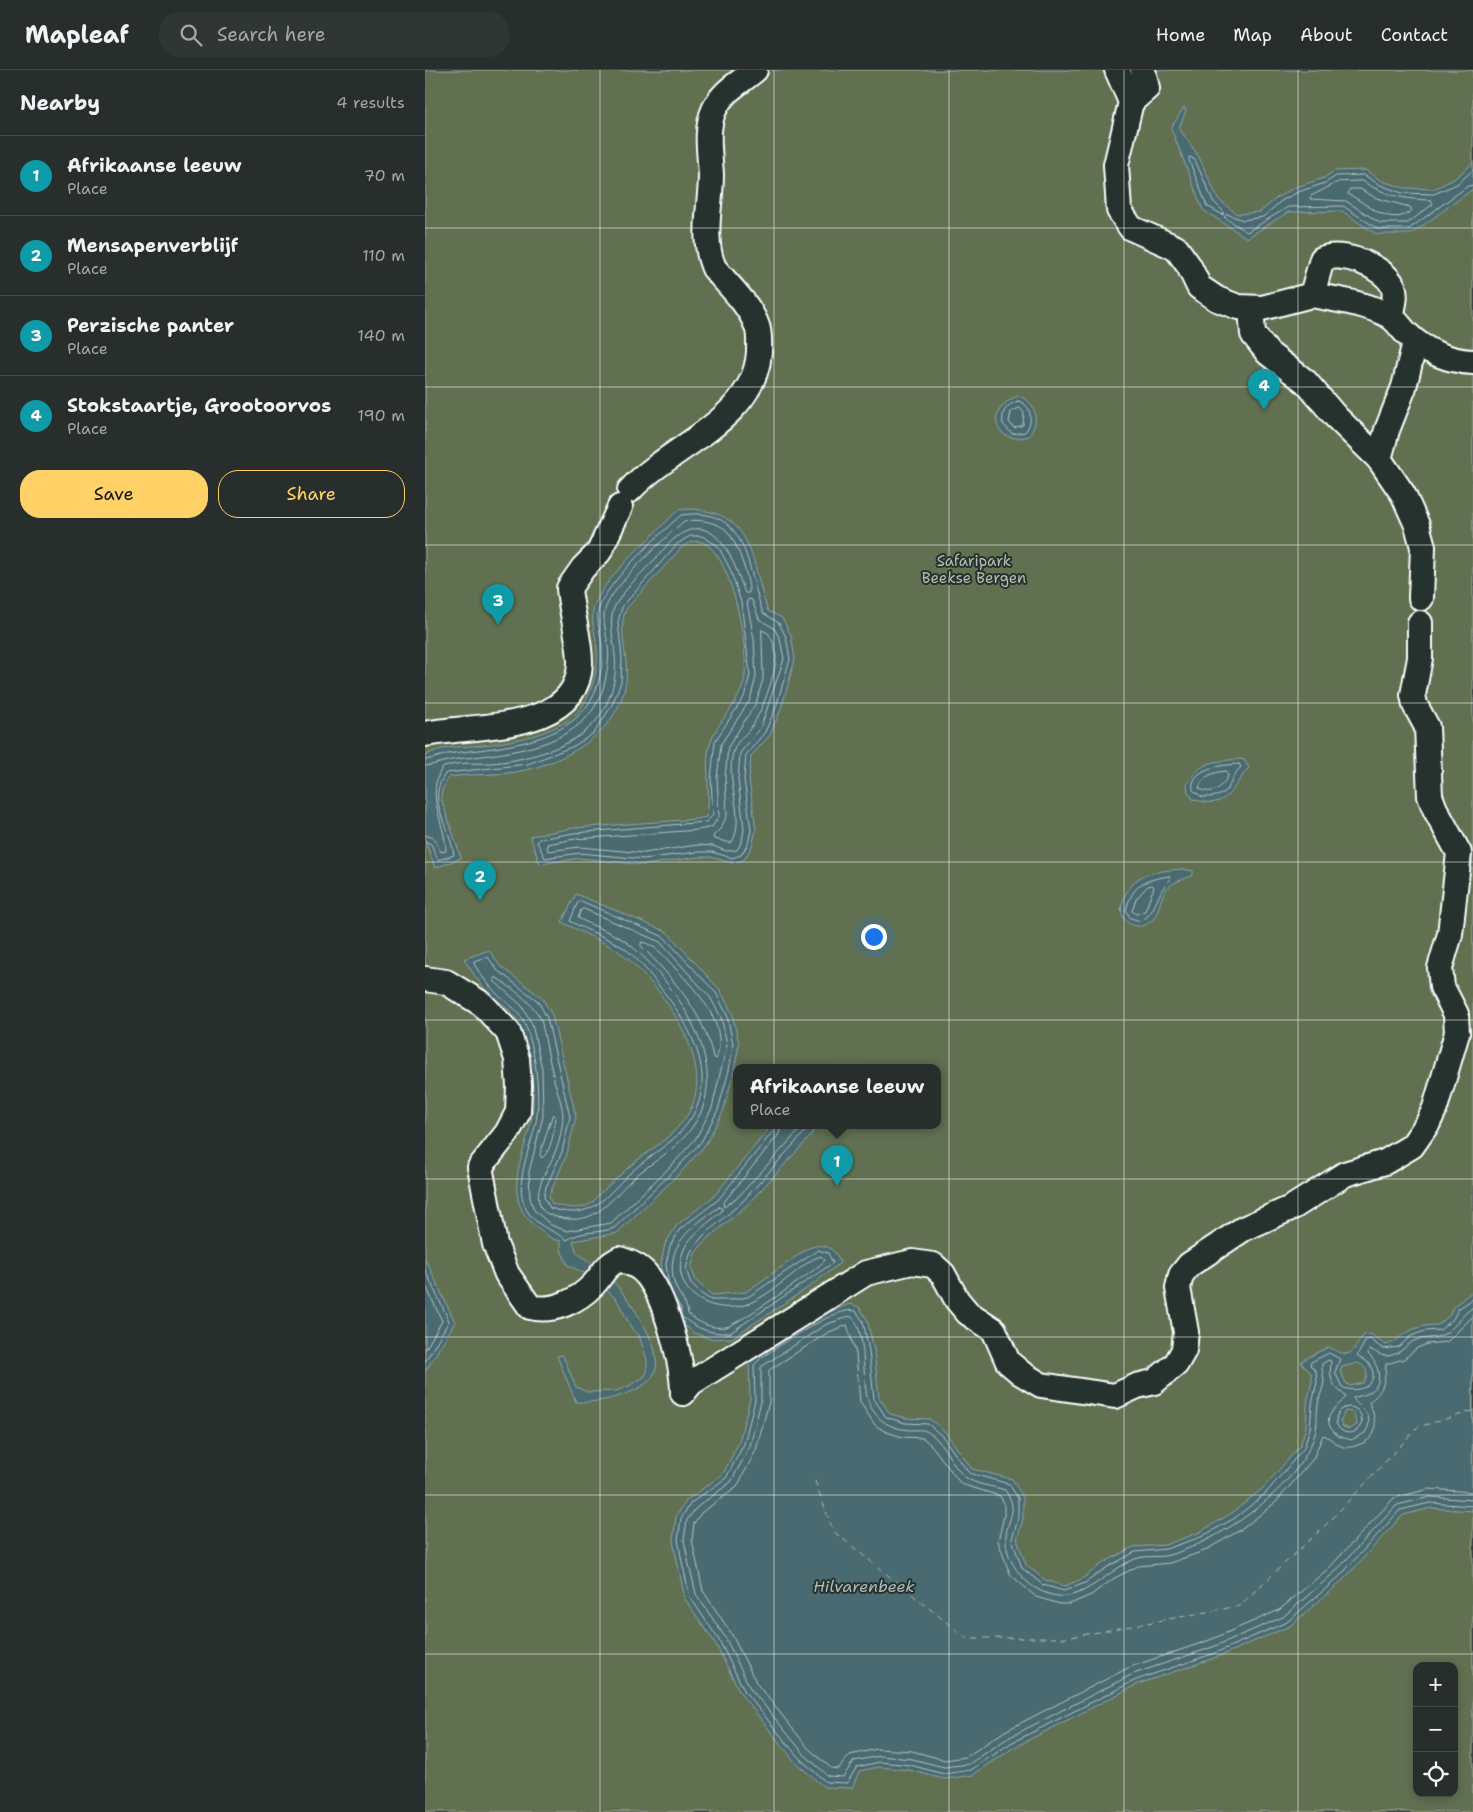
<!DOCTYPE html>
<html lang="en">
<head>
<meta charset="utf-8">
<style>
  :root { --surface:#272e2c; --page:#2f3634; --text:#f1f3f6; --muted:#a4a8a9; --line:#434a48; --accent:#ffd166 }
  body { margin:0; font-family:"Shantell Sans",sans-serif; background:var(--page); color:var(--text) }
  .controls { position:absolute; right:15px; bottom:15px; display:grid; overflow:hidden; border-radius:10px; box-shadow:0 2px 8px #0003 }
  .controls button { width:45px; height:45px; display:grid; place-items:center; padding:0; border:0; border-bottom:1px solid var(--line); background:var(--surface); color:var(--text); font:25px sans-serif }
  .you { position:absolute; left:448px; top:866px; width:18px; height:18px; margin:-12px; border:4px solid #fff; border-radius:50%; background:#1a73e8; box-shadow:0 0 0 8px #1a73e833 }
  .badge { display:grid; place-items:center; width:32px; height:32px; border-radius:50%; background:var(--accent); color:#fff; font-size:16px; font-weight:700 }
  .pin { position:absolute; translate:-50% -41px; filter:drop-shadow(0 1px 2px #0008) }
  .pin::after { content:''; position:absolute; top:26px; width:18px; height:15px; background:inherit; clip-path:polygon(0 0,100% 0,50% 100%) }
  .popup { position:absolute; left:308px; top:994px; width:208px; height:65px; box-sizing:border-box; display:grid; place-content:center; border-radius:10px; background:var(--surface); filter:drop-shadow(0 1px 4px #0005); font-size:16px; white-space:nowrap; color:var(--muted) }
  .popup b { font-size:19px; color:var(--text) }
  .popup::after { content:''; position:absolute; left:50%; top:100%; margin-left:-10px; border:10px solid transparent; border-top-color:var(--surface) }
  .list { margin:0; padding:0; list-style:none }
  h2 { display:flex; justify-content:space-between; align-items:center; height:65px; margin:0; padding:0 20px; font-size:21px }
  h2 small { font-size:16px; font-weight:400; color:var(--muted) }
  .list li { display:grid; grid-template-columns:32px 1fr auto; gap:15px; align-items:center; box-sizing:border-box; height:80px; padding:0 20px; border-top:1px solid var(--line) }
  .list b { display:block; font-size:19px; white-space:nowrap }
  .list p { margin:0; font-size:16px; white-space:nowrap; color:var(--muted) }
  .list em { font-size:16px; font-style:normal; color:var(--muted) }
  .actions { display:flex; gap:10px; padding:15px 20px }
  .actions a { flex:1; padding:11px 0; border:1px solid var(--accent); border-radius:20px; text-align:center; font-size:18px; color:var(--accent) }
  .actions .main { background:var(--accent); color:#111 }
  .icon { flex:none; width:28px; height:28px; fill:none; stroke:currentColor; stroke-width:2; stroke-linecap:round; stroke-linejoin:round }
  .map { position:relative; flex:none; width:1048px; height:1742px; overflow:hidden }
  header { display:flex; align-items:center; gap:30px; box-sizing:border-box; height:70px; padding:0 25px; background:var(--surface); border-bottom:1px solid var(--line) }
  header strong { font-size:24px }
  nav { display:flex; gap:28px; margin-inline-start:auto; font-size:18px }
  .search { width:350px; height:45px; background:var(--page); display:flex; align-items:center; gap:12px; box-sizing:border-box; padding:0 18px; border-radius:20px; color:var(--muted); font-size:19px }
  main { display:flex }
  aside { flex:1; background:var(--surface) }
  .map>svg:first-child { display:block }
  .green { fill:#606f51; stroke:#b0b7a8; fill-rule:evenodd }
  .water { fill:#496a70; stroke:#92a6a9; fill-rule:evenodd }
  .lines { fill:none; stroke-linecap:round; stroke-linejoin:round }
  .shore { stroke:#b6c3c6; stroke-width:1 }
  .ferry { stroke:#adbcbf; stroke-width:1; stroke-dasharray:6 5; stroke-linecap:butt }
  .street-casing { stroke:#fff; stroke-width:28 }
  .street { stroke:#26332d; stroke-width:24 }
  .grid { fill:none; stroke:#fff; stroke-width:1; stroke-opacity:0.55 }
  .labels { text-anchor:middle; dominant-baseline:central; stroke-width:4; stroke-linejoin:round; paint-order:stroke }
  .park-label { font-size:15px; fill:#b7beb1; stroke:#26332d }
  .water-label { font-size:16px; font-style:italic; fill:#adbcbf; stroke:#26332d }
</style>
</head>
<body>
<header>
<strong>Mapleaf</strong>
<div class="search"><svg class="icon" aria-label="search" viewBox="0 0 24 24"><circle cx="10" cy="10" r="6"/><path d="M15 15l6 6"/></svg>Search here</div>
<nav><a>Home</a><a>Map</a><a>About</a><a>Contact</a></nav>
</header>
<main>
<aside>
<h2>Nearby<small>4 results</small></h2>
<ul class="list">
<li><span class="badge" style="background:#0f9aa8">1</span><div><b>Afrikaanse leeuw</b><p>Place</p></div><em>70 m</em></li>
<li><span class="badge" style="background:#0f9aa8">2</span><div><b>Mensapenverblijf</b><p>Place</p></div><em>110 m</em></li>
<li><span class="badge" style="background:#0f9aa8">3</span><div><b>Perzische panter</b><p>Place</p></div><em>140 m</em></li>
<li><span class="badge" style="background:#0f9aa8">4</span><div><b>Stokstaartje, Grootoorvos</b><p>Place</p></div><em>190 m</em></li>
</ul>
<div class="actions"><a class="main">Save</a><a>Share</a></div>
</aside>
<div class="map">
<svg width="1048" height="1742" viewBox="0 0 1048 1742">
  <rect width="100%" height="100%" fill="#343d3a"/>
  <filter id="ink" filterUnits="userSpaceOnUse"><feTurbulence type="fractalNoise" baseFrequency=".02" numOctaves="2"/><feDisplacementMap in="SourceGraphic" scale="10" xChannelSelector="R" yChannelSelector="G"/><feConvolveMatrix kernelMatrix="1 2 1 2 8 2 1 2 1" color-interpolation-filters="sRGB"/></filter>
  <g filter="url(#ink)">
    <!-- green -->
    <path class="green" d="M0,0H1048V1742H0ZM312,997H512V1055H312ZM992,1596H1029V1723H992Z"/>
    <!-- water -->
    <g class="water">
      <path d="M759,37L761,41L754,58L774,87L793,129L812,144L835,142L853,127L871,117L899,108L909,101L940,100L957,111L979,118L1009,119L1029,109L1048,93V119L986,164H951L917,141L863,142L822,168L778,140L746,58Z"/>
      <path d="M593,326C612,331 615,351 604,366C568,377 559,338 593,326Z"/>
      <path d="M265,439C331,442 325,492 343,541L357,548L366,565L370,589L356,639L345,665L326,686L324,709L331,760L327,776L319,790L308,793L285,787H272L219,795L155,788L115,794L105,766L149,758L272,749L281,747C286,738 281,698 283,683C286,654 317,636 320,605C323,576 307,483 277,472C269,469 262,474 256,478L201,539C192,560 204,588 201,611C194,666 134,696 84,703C64,705 44,704 24,707L17,720L16,728L36,788L10,798L0,769V686C13,677 32,677 48,676C79,673 128,666 152,643C166,628 174,599 172,579C171,564 164,548 170,534C181,505 231,463 253,440Z"/>
      <path d="M814,689L819,690L824,698C806,716 804,742 768,729L763,722L762,714C777,690 788,692 814,689Z"/>
      <path d="M758,799L768,801V805C759,810 747,811 741,820C732,832 736,848 720,855C715,857 710,856 705,854C685,843 704,811 720,805C732,801 746,800 758,799Z"/>
      <path d="M151,824L242,862L295,920L307,943L314,974L309,1001L298,1042L280,1075L257,1101L192,1163L148,1171L152,1183L173,1198L167,1207L143,1195L136,1180V1171C126,1170 118,1163 110,1156C74,1125 101,1083 107,1046C111,1018 104,985 96,959C91,940 74,934 61,920C53,911 46,900 39,889L64,880L75,896L117,928L127,945L151,1047L142,1084L124,1126L127,1134C143,1138 164,1143 173,1125C184,1116 194,1106 204,1097C225,1079 248,1068 263,1044C294,993 236,915 197,884C185,874 153,861 137,852Z"/>
      <path d="M347,1055H392L385,1067L322,1135L281,1170L270,1183L266,1198L271,1211L287,1225L321,1222L382,1179C397,1172 410,1176 415,1193L387,1215L307,1268L286,1269L269,1263L251,1248L237,1211L236,1194L240,1174L252,1155L289,1126Z"/>
      <path d="M0,1188L30,1252L0,1302Z"/>
      <path d="M184,1207C201,1224 236,1273 231,1298C227,1323 172,1334 151,1332L132,1286L137,1285L139,1288L151,1317L162,1322L191,1321L204,1316L219,1307L222,1302V1290L214,1265L207,1259L192,1230L174,1212Z"/>
      <path d="M1048,1221L1047,1441L1006,1438L978,1445L917,1511L865,1556L792,1587L713,1614L588,1678L548,1705L519,1709L484,1700L454,1697L434,1701L427,1718L399,1717L370,1692L316,1624L290,1573L260,1529L248,1471L251,1446L262,1430L298,1404L314,1372L325,1329L324,1293L334,1283L396,1245L425,1234L434,1237L442,1249L449,1280L454,1327L465,1344L481,1348L505,1349L521,1363L547,1399L587,1409L598,1427V1449L592,1469L601,1495L620,1510L640,1516L657,1509L678,1493L708,1477L740,1475L773,1463L807,1443L837,1419L875,1376L881,1357L882,1333L887,1311L886,1303L876,1293L878,1290L903,1277C929,1290 925,1283 939,1265L946,1264L960,1275C973,1272 971,1269 981,1263C991,1257 1001,1255 1013,1255L1024,1246L1029,1236ZM932,1293C943,1296 944,1305 938,1313L925,1316L921,1313L915,1301L917,1297ZM920,1341L928,1342L932,1355L924,1359L918,1357L915,1352Z"/>
    </g>
    <g class="lines">
      <!-- shore -->
      <g class="shore">
        <path d="M765,87L770,90L788,131L799,142L798,145L782,136L764,90Z"/>
        <path d="M1048,100L1032,114L1009,124L977,123L955,115L939,105L911,106L900,113L873,122L856,131L838,147L818,150L802,144L799,147L822,162L863,137L918,136L953,159H984L1043,116L1048,115"/>
        <path d="M937,111C962,126 977,129 1006,130L1008,134L983,153H955L921,131L885,129L886,126L913,112Z"/>
        <path d="M925,119H935L951,128L985,137L987,140C966,159 942,133 923,124Z"/>
        <path d="M593,331C607,334 609,352 600,362L587,364L578,354C576,342 581,335 593,331Z"/>
        <path d="M595,338L599,343L598,355L589,358L584,352L586,342Z"/>
        <path d="M324,529L327,530L334,549L349,558L355,569L359,589L335,659L315,683L313,709L319,759L317,771L312,780L301,781L288,776L272,775L219,783L155,777L123,781L122,774L150,769L273,760L287,757L294,746L292,708L296,674L325,630L331,607L329,569L322,532Z"/>
        <path d="M337,560L343,563C348,570 351,579 351,588C351,603 336,644 327,656C322,664 312,670 309,680C298,709 323,750 306,773L289,769L288,766L296,758L302,745L300,708L303,677L331,633L338,609Z"/>
        <path d="M0,690C9,689 19,684 29,683C82,676 158,673 174,610C176,601 178,589 177,580C177,565 169,549 175,535C188,506 232,467 256,445C324,435 321,496 338,543L354,553L361,567L365,589L351,637L340,662L321,685L319,709L326,760L323,774L316,785L307,788L287,782H272L219,789L155,783L120,788L112,772L114,769L149,763L281,752L288,745L286,708L290,671L319,627L325,605L316,532L305,499L293,476L277,466H265L252,474L197,537L193,552L197,588L196,612L187,635L169,663L149,676L103,694L21,703C0,730 25,756 29,785L13,790L6,774L0,771"/>
        <path d="M814,694L816,697C800,712 811,728 777,727L768,720C764,697 799,695 814,694Z"/>
        <path d="M0,696C11,695 22,690 33,689C88,682 166,677 180,611C182,601 185,587 183,577C182,565 177,551 180,539C188,515 239,469 259,451C272,449 289,451 300,459C311,468 325,509 324,523H320C312,501 296,447 262,461C249,466 240,478 231,488C218,502 201,517 191,534C182,549 189,569 190,586C193,611 183,641 164,658C142,679 96,691 66,693C50,694 32,691 17,698C0,726 20,752 21,781L16,782L9,768L0,765"/>
        <path d="M801,701L803,705C799,716 787,727 774,718C777,706 789,702 801,701Z"/>
        <path d="M744,806L746,809C731,821 733,842 716,851L705,848L701,840C708,814 719,810 744,806Z"/>
        <path d="M723,816L727,815L729,817L720,841L711,844L707,841L711,829Z"/>
        <path d="M156,831L239,867L291,923L302,945L308,974L304,1000L293,1040L276,1072L253,1097L189,1158C174,1164 156,1160 142,1170C131,1161 116,1159 105,1145C83,1117 109,1074 112,1045C115,1019 110,978 100,954C93,939 87,937 75,927C65,917 56,906 49,894V891L63,887L72,900L113,931L122,948L145,1047L137,1082L121,1117L119,1127L125,1138C166,1151 177,1130 204,1104C226,1083 253,1072 268,1045C294,999 259,946 230,911C222,900 210,886 199,878C182,867 162,861 145,851L153,832Z"/>
        <path d="M159,839L235,872L285,927L296,947L302,974L287,1038L271,1068L249,1093L186,1153L142,1161L126,1155L109,1140L105,1128L104,1102L118,1046L117,999L107,954L97,936L69,911V908H72C89,920 105,930 116,949C120,967 123,986 128,1005C131,1021 141,1039 137,1056C136,1064 134,1074 130,1082C124,1099 107,1118 116,1138C120,1144 126,1145 132,1147C174,1158 185,1127 213,1104C235,1087 259,1074 273,1048C305,990 248,910 204,874C190,863 169,857 153,848L156,840Z"/>
        <path d="M217,872C231,875 240,887 250,898C271,920 305,955 291,989L288,987C279,943 247,907 216,876Z"/>
        <path d="M128,1044L131,1048C129,1059 127,1081 117,1088L115,1085Z"/>
        <path d="M356,1055L354,1064L298,1133L299,1137L314,1126L379,1055"/>
        <path d="M294,1137L297,1138V1141C285,1152 266,1164 259,1179C242,1222 288,1248 325,1233C346,1224 369,1202 388,1189L396,1186L400,1190C394,1199 310,1256 301,1257C286,1259 274,1253 263,1244C262,1232 254,1226 250,1215C238,1176 266,1157 294,1137Z"/>
        <path d="M0,1200L24,1251L0,1292"/>
        <path d="M0,1214L17,1251L0,1280"/>
        <path d="M244,1217L241,1194L245,1176L255,1159L293,1130L349,1060L350,1055"/>
        <path d="M248,1226L256,1238V1246C272,1259 285,1264 305,1263L408,1193L403,1183L393,1180L323,1227L306,1230H286L275,1223L266,1214L261,1199L266,1181L277,1167L318,1131L386,1055"/>
        <path d="M1048,1229L1033,1239L1028,1249L1015,1260L1000,1261L986,1266L974,1277L958,1279L945,1269L941,1270L932,1286C937,1290 944,1291 947,1299C953,1317 930,1324 917,1317L910,1302L915,1289L904,1283L886,1292L885,1295L891,1301L892,1312L887,1334L885,1358L879,1378L841,1423L810,1448L776,1467L741,1479L710,1482L681,1498L660,1513L639,1521L618,1515L597,1498L587,1469L593,1449V1428L584,1414L544,1403L517,1366L503,1354L480,1353L461,1347L449,1329L444,1281L438,1251L431,1241C412,1235 355,1276 337,1287L329,1295L330,1330L319,1374L301,1408L266,1433L256,1448L253,1470L257,1492L265,1527L294,1570L320,1622L374,1688L401,1712L422,1713L432,1697L455,1692L485,1695L519,1704L546,1700L586,1673L711,1610L790,1583L862,1552L913,1508L975,1440L1005,1433L1048,1436"/>
        <path d="M1048,1237C1037,1245 1032,1255 1021,1263C1013,1269 1001,1267 991,1270C979,1275 978,1284 962,1286C954,1286 950,1280 944,1280L943,1284C954,1294 960,1315 943,1323C939,1326 932,1326 928,1328C932,1337 952,1343 940,1363L926,1370L913,1366C892,1348 911,1339 921,1327C907,1314 904,1311 906,1291L903,1290L897,1294C896,1299 899,1306 899,1312C898,1319 894,1327 893,1334C891,1343 893,1352 891,1360C878,1415 796,1471 744,1485C733,1488 720,1485 710,1489C676,1503 654,1540 616,1521C597,1512 581,1490 581,1470C580,1449 596,1443 580,1420C568,1416 550,1415 540,1407C525,1395 519,1369 501,1361C497,1359 490,1360 486,1360C466,1359 452,1351 444,1333C436,1317 443,1255 425,1246L400,1255L336,1297V1331L325,1376L306,1412L271,1438L262,1450L259,1470L263,1490L271,1524L300,1567L325,1618L379,1684L403,1706L418,1707L429,1691L455,1686L487,1689L519,1697L544,1694L583,1668L708,1604L788,1577L858,1547L909,1503L972,1435L1005,1427L1048,1430"/>
        <path d="M1048,1246L1022,1272L1002,1274L992,1278L979,1289L961,1294C960,1311 959,1321 944,1332C950,1347 956,1365 938,1373C931,1376 925,1378 918,1377C910,1374 905,1367 898,1365L888,1389L851,1432L817,1459L779,1481L745,1493L713,1496L688,1509L666,1525L645,1534H635L611,1527L585,1504L573,1471L579,1446V1433L575,1426L536,1414L507,1376L498,1368L478,1367L461,1362L450,1355L435,1332L431,1284L422,1255L404,1262L344,1300V1332L331,1380L312,1417L276,1443L269,1453L267,1470L278,1521L306,1563L332,1614L384,1679L406,1698L413,1699L425,1685L452,1679L487,1681L520,1690L541,1687L580,1661L705,1597L785,1570L854,1540L904,1498L969,1428L1004,1419L1048,1422"/>
        <circle cx="924" cy="1350" r="13"/>
      </g>
      <!-- ferry -->
      <path class="ferry" d="M390,1411L408,1461L541,1568H641L814,1536L906,1450L993,1357L1048,1341"/>
      <defs>
        <g id="street">
          <path d="M692,0L706,32L691,95L694,140L706,158L751,178L764,196L774,217L792,229L813,237L837,238L887,225L897,189C916,180 959,196 968,216C972,226 968,237 966,247"/>
          <path d="M706,32L722,18L718,0"/>
          <path d="M887,225C912,230 940,233 963,245C971,249 975,257 982,264C999,281 1024,291 1048,292"/>
          <path d="M826,238L828,264L843,283L881,312L911,347L954,389L978,424L992,455L998,477L996,528"/>
          <path d="M954,389L962,360L979,317L990,272"/>
          <path d="M205,420C246,375 330,350 334,282C334,273 335,264 332,256C324,234 304,216 289,198C276,169 286,135 286,105C285,85 280,60 289,40C297,21 315,13 330,0"/>
          <path d="M0,664C48,654 153,664 155,593C155,569 146,542 144,518L158,498L174,482L195,437"/>
          <path d="M0,909L21,912L57,934L83,962L92,989L94,1016L93,1042L82,1063L55,1097L70,1174L82,1204L105,1237C128,1243 153,1231 169,1214C179,1203 179,1197 194,1189C203,1192 213,1195 220,1203C240,1224 258,1294 258,1323"/>
          <path d="M258,1323L266,1313L441,1203L487,1192L508,1195L518,1204L532,1230L543,1243L569,1260L583,1292L596,1303L616,1315L690,1326L712,1316L729,1312L751,1294L759,1280L761,1262L753,1218L756,1205L764,1195L818,1159L868,1137L920,1104L960,1092L987,1076L1003,1053L1010,1038L1032,963L1031,944L1017,917L1015,898L1025,864L1034,783L1010,739L1005,726L1002,657L990,635L988,625L995,588V553"/>
        </g>
      </defs>
      <!-- street casing -->
      <use href="#street" class="street-casing"/>
      <!-- street -->
      <use href="#street" class="street"/>
    </g>
  </g>
  <!-- grid -->
  <path class="grid" d="M175,0V1742M349,0V1742M524,0V1742M699,0V1742M873,0V1742M0,158H1048M0,317H1048M0,475H1048M0,633H1048M0,792H1048M0,950H1048M0,1109H1048M0,1267H1048M0,1425H1048M0,1584H1048"/>
  <g class="labels">
    <!-- park labels -->
    <g class="park-label">
      <text x="549" y="491">Safaripark<tspan x="549" dy="17">Beekse Bergen</tspan></text>
    </g>
    <!-- water labels -->
    <g class="water-label">
      <text x="439" y="1516">Hilvarenbeek</text>
    </g>
  </g>
</svg>
<div class="controls">
<button>+</button>
<button>−</button>
<button><svg class="icon" aria-label="locate" viewBox="0 0 24 24"><circle cx="12" cy="12" r="6"/><path d="M12 2v4M12 18v4M2 12h4M18 12h4"/></svg></button>
</div>
<div class="you"></div>
<div class="pin badge" style="left:412px;top:1116px;background:#0f9aa8">1</div>
<div class="popup"><b>Afrikaanse leeuw</b>Place</div>
<div class="pin badge" style="left:55px;top:831px;background:#0f9aa8">2</div>
<div class="pin badge" style="left:73px;top:555px;background:#0f9aa8">3</div>
<div class="pin badge" style="left:839px;top:340px;background:#0f9aa8">4</div>
</div>
</main>
</body>
</html>
